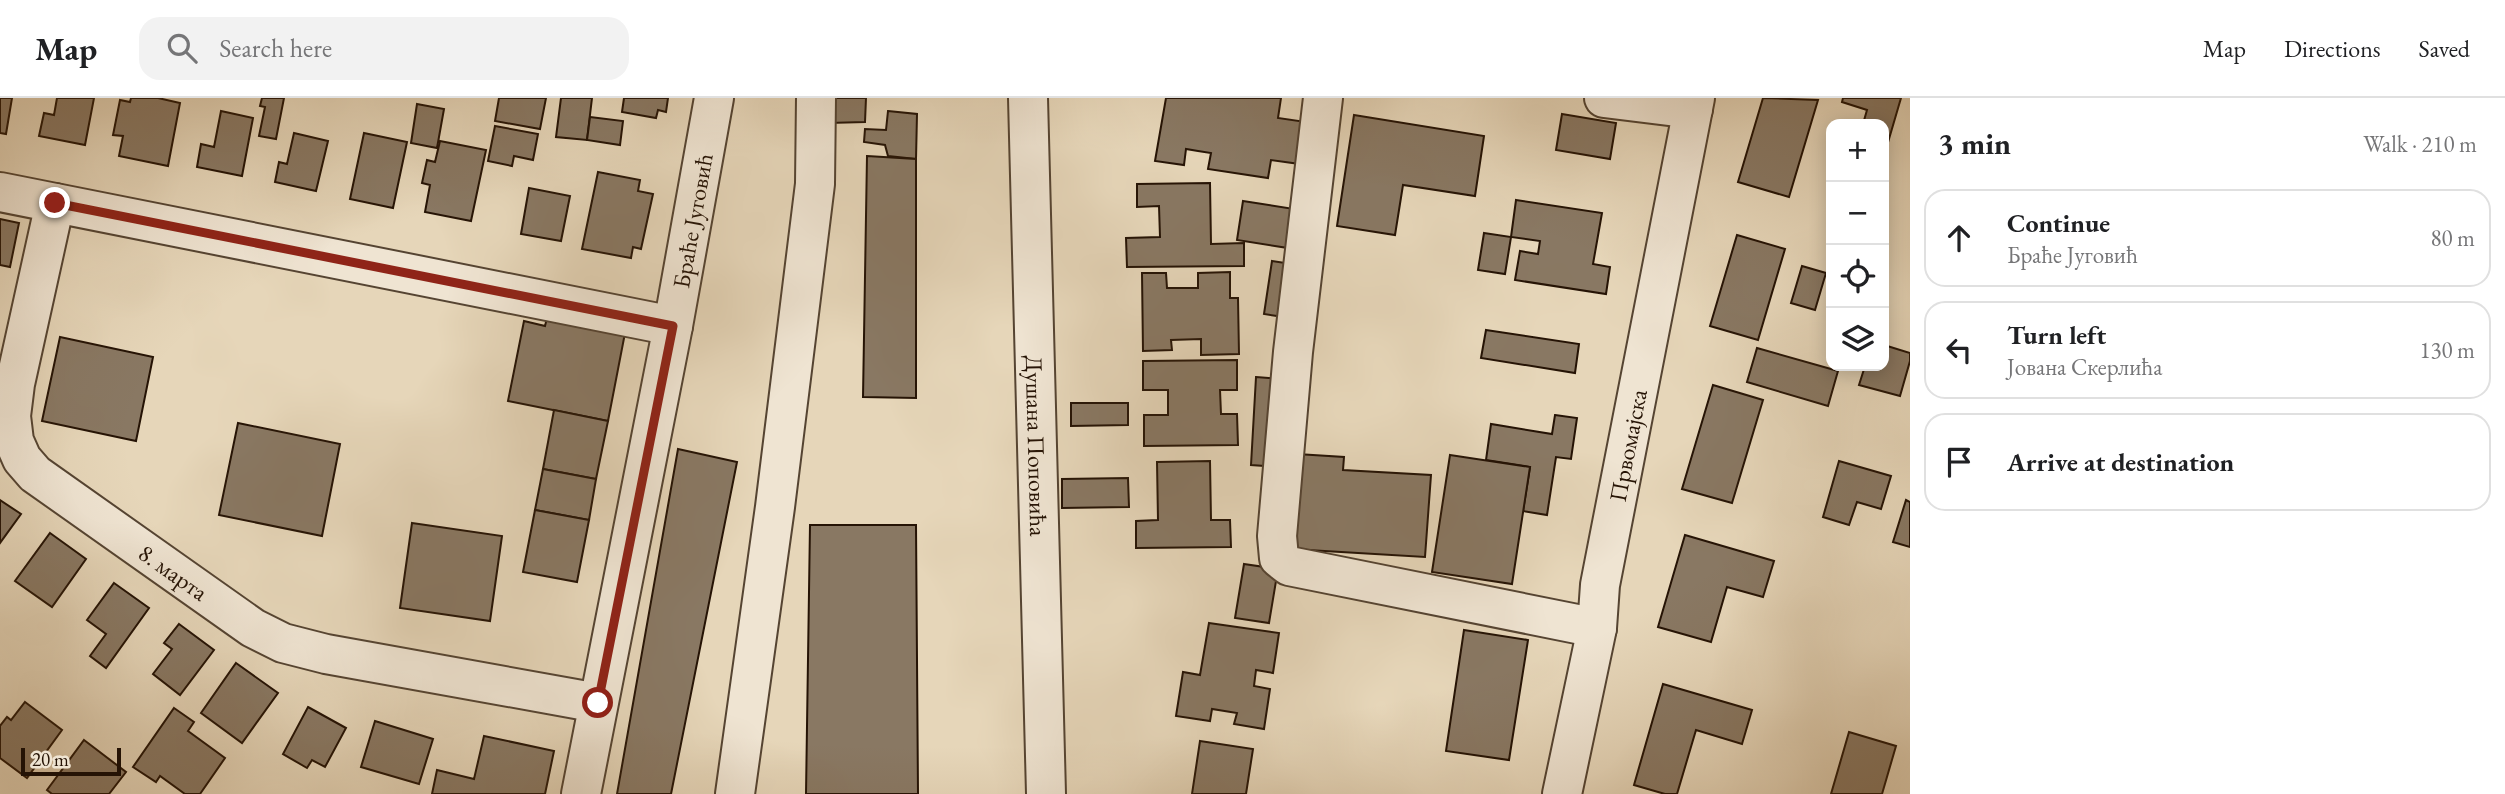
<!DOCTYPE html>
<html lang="en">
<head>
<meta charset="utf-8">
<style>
  :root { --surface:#fff; --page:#f2f2f2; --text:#202124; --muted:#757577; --line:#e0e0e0 }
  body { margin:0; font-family:"EB Garamond",serif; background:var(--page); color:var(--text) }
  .controls { position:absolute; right:21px; top:21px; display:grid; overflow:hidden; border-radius:14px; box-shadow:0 4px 18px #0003 }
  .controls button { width:63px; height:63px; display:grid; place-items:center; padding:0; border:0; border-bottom:2px solid var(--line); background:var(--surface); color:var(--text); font:35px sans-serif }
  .scale { position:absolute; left:21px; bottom:18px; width:100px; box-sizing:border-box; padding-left:7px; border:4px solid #251305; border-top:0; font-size:19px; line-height:24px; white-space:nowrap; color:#251305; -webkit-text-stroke:5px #efe4d2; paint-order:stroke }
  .stop { position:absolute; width:21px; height:21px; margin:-16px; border:5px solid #8f2418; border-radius:50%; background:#fff }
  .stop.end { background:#8f2418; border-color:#fff; box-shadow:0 2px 7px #0008 }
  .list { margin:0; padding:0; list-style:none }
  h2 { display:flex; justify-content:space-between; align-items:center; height:91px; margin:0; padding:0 28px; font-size:30px }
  h2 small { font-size:23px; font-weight:400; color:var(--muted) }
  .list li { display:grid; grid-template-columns:46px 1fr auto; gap:21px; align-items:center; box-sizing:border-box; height:98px; margin:0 14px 14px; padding:0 14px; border:2px solid var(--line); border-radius:21px }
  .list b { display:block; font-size:26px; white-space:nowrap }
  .list p { margin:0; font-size:23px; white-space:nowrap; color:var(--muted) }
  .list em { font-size:23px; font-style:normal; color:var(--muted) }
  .icon { flex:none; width:38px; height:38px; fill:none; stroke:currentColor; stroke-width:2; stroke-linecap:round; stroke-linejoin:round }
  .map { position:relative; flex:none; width:1910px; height:696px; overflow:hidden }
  header { display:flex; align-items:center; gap:42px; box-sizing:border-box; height:98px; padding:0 35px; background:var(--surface); border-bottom:2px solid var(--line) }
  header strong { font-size:33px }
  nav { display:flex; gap:38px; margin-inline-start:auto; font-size:24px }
  .search { width:490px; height:63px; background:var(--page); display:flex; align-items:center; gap:18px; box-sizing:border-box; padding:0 24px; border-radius:21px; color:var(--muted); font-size:26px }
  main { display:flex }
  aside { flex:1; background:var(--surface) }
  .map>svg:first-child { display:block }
  .building { fill:#897863; stroke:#251305; stroke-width:2 }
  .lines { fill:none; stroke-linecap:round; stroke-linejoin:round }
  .minor-casing { stroke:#554432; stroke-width:42 }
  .minor { stroke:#efe4d2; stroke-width:38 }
  .route { stroke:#8f2418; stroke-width:9 }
  .labels { text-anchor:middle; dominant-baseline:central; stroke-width:5; stroke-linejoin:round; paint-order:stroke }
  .street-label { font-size:24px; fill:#251305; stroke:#efe4d2 }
</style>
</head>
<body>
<header>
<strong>Map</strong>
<div class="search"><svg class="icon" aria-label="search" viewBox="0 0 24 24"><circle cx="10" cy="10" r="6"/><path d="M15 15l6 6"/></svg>Search here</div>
<nav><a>Map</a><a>Directions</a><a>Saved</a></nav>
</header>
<main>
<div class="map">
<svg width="1910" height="696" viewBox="0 0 1910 696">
  <rect width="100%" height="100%" fill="#e6d6b9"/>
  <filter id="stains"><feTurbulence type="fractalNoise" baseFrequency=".00286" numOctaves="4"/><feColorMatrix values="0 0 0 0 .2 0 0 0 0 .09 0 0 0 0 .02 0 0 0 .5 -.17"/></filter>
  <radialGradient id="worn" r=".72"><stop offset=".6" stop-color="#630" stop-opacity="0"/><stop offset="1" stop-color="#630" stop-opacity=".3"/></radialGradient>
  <!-- building -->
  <g class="building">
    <path d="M0,0H12L6,36L0,35Z"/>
    <path d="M57,0H94L85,47L39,38L44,15L54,17Z"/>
    <path d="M131,0H158L180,5L168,68L119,58L123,38L113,37L120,2L130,4Z"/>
    <path d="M262,0H284L276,41L259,38L265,9L260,8Z"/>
    <path d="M499,0H546L540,31L495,23Z"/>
    <path d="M561,0H592L587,42L556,39Z"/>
    <path d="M624,0H668L666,14L658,12L656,20L622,14Z"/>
    <path d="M830,0H866L865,24L828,25Z"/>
    <path d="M1166,0H1281L1278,20L1306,24L1300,66L1271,62L1268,80L1208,71L1211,55L1198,53L1186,51L1184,67L1155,63Z"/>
    <path d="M1763,0L1818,2L1789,99L1738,84Z"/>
    <path d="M1843,0H1901L1884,58V26H1863L1867,12L1842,4Z"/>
    <path d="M417,6L444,11L437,50L411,45Z"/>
    <path d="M221,13L253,20L242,78L197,69L201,46L214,49Z"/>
    <path d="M888,13L917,16L916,61L888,58L885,47L864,44L865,31L886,32Z"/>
    <path d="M1562,16L1616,25L1610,61L1556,52Z"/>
    <path d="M1354,17L1484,38L1475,98L1403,87L1395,137L1337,128Z"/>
    <path d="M590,19L623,23L620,47L587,42Z"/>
    <path d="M495,28L538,36L533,62L514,58L512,68L488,63Z"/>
    <path d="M294,35L328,43L316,93L275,84L279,64L287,66Z"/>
    <path d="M364,35L407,44L393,110L350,101Z"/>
    <path d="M440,43L486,52L471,123L425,114L430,87L422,85L427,62L435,64Z"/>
    <path d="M867,58L916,61V300L863,299Z"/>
    <path d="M598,74L640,82L638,93L653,96L641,151L633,149L631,160L582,151Z"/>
    <path d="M1210,85L1211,146L1244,145V168L1127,169L1126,140L1160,139L1159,108L1137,109V86Z"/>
    <path d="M529,90L570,98L561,143L521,136Z"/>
    <path d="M1516,102L1602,115L1593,166L1610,169L1606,196L1515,182L1520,153L1538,156L1540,143L1511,139Z"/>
    <path d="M1243,103L1294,111L1288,150L1237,142Z"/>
    <path d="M0,121L19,125L10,169L0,167Z"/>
    <path d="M1484,135L1511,139L1505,176L1478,172Z"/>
    <path d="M1737,137L1785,151L1758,242L1710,228Z"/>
    <path d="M1272,163L1292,166L1284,219L1264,216Z"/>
    <path d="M1802,168L1826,175L1815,212L1791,205Z"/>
    <path d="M1230,174V200H1238L1239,256L1201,257V241L1171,242L1172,252L1143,253L1142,175H1166L1167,190H1198V175Z"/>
    <path d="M547,220L625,235L608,323L508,303L524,223L545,228Z"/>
    <path d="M1486,232L1579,246L1575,275L1481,260Z"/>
    <path d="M60,239L153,259L136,343L42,323Z"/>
    <path d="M1884,247L1910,255V263L1900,298L1859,287L1865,268H1884Z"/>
    <path d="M1757,250L1838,273L1828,308L1747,284Z"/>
    <path d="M1237,262V292H1220L1221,316H1237L1238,347L1144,348V317H1168V292H1143V263Z"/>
    <path d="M1256,279L1282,281L1277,369L1251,367Z"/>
    <path d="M1713,287L1763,302L1732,405L1682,391Z"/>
    <path d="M1071,305H1128V327L1071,328Z"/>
    <path d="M554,312L608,323L596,381L543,371Z"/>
    <path d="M1555,317L1577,320L1571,361L1556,359L1547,417L1523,413L1530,369L1486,362L1491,326L1552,336Z"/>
    <path d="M238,325L340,346L322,438L219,417Z"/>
    <path d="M678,351L737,364L671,696H617Z"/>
    <path d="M1297,356L1344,359L1343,372L1431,377L1425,459L1291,451Z"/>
    <path d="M1450,357L1530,369L1512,486L1432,474Z"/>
    <path d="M1210,363L1211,422H1230L1231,449L1136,450V423L1158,422L1157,364Z"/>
    <path d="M1839,363L1891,378L1881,411L1857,404L1849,427L1823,419Z"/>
    <path d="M543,371L596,381L589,422L535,412Z"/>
    <path d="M1128,380L1129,409L1062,410V381Z"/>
    <path d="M0,402L21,416L0,445Z"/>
    <path d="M1906,402L1910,404V449L1893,444Z"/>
    <path d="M535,412L589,422L577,484L523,474Z"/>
    <path d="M412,425L502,438L490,523L400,510Z"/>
    <path d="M810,427H916L918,696H806Z"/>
    <path d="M50,435L86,461L52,509L15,483Z"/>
    <path d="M1685,437L1774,463L1763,499L1727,489L1711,544L1658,529Z"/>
    <path d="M1244,466L1278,471L1269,525L1235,520Z"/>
    <path d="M114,485L149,510L106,570L90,558L106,536L87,522Z"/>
    <path d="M1209,525L1279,535L1273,575L1256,572L1254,588L1270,591L1264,631L1234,626L1237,615L1212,611L1210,623L1176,618L1183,574L1200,577Z"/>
    <path d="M179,526L214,552L180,597L153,576L172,551L164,545Z"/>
    <path d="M1464,532L1528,542L1509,662L1446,653Z"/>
    <path d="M236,565L278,595L242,645L201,615Z"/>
    <path d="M1663,586L1752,612L1742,646L1696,632L1677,696H1665L1634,687Z"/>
    <path d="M25,604L62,632L27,680L0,660V628L7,619L11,622Z"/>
    <path d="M308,609L346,630L325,669L312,662L307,670L283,656Z"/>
    <path d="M174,610L194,624L188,633L225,660L200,696H185L160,678L156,684L133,669Z"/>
    <path d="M375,623L433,641L419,686L361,669Z"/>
    <path d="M1849,634L1896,648L1882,696H1831Z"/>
    <path d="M484,638L554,653L545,696H432L437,672L474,681Z"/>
    <path d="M84,642L126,674L109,696H52L47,692Z"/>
    <path d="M1200,643L1253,651L1246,696H1192Z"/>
  </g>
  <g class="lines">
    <defs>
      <g id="minor">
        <path id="s1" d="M1028,0L1046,696"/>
        <path d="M1323,0L1293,254L1277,438L1279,460L1289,468L1597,530"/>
        <path d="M1604,0L1693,11"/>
        <path d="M0,94L673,228"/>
        <path id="s2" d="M55,105L15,286L11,318L14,343L22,361L35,376L253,530L283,545L326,556L598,605"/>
        <path id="s3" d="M581,696L673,228L714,0"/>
        <path d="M735,696L775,409L815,86L816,0"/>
        <path id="s4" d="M1562,696L1597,530L1600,487L1695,0"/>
      </g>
    </defs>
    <!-- minor casing -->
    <use href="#minor" class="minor-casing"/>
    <!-- minor -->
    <use href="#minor" class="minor"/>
  </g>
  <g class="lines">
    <!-- route -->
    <path class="route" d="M55,105L673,228L598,605"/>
  </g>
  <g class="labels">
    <!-- street labels -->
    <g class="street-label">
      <text stroke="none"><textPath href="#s3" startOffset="584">Браће Југовић</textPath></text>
      <text stroke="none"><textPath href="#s1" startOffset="348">Душана Поповића</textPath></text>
      <text stroke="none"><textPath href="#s4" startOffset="355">Првомајска</textPath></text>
      <text stroke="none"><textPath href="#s2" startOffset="452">8. марта</textPath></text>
    </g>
  </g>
  <rect width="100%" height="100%" filter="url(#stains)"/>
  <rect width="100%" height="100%" fill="url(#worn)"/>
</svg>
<div class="controls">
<button>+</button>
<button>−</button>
<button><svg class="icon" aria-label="locate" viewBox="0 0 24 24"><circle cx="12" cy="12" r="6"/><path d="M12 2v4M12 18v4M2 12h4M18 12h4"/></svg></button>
<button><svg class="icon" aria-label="layers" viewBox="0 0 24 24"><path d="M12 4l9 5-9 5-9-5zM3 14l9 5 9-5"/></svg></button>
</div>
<div class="scale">20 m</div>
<div class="stop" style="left:598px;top:605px"></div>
<div class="stop end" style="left:55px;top:105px"></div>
</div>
<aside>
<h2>3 min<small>Walk · 210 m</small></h2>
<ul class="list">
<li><svg class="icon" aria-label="ahead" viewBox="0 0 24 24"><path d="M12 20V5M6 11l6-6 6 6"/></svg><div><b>Continue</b><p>Браће Југовић</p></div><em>80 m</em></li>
<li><svg class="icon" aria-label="left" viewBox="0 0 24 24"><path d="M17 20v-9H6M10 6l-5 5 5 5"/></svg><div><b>Turn left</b><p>Јована Скерлића</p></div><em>130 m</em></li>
<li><svg class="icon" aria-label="arrive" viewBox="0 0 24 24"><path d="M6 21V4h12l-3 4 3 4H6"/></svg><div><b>Arrive at destination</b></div></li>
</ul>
</aside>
</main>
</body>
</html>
